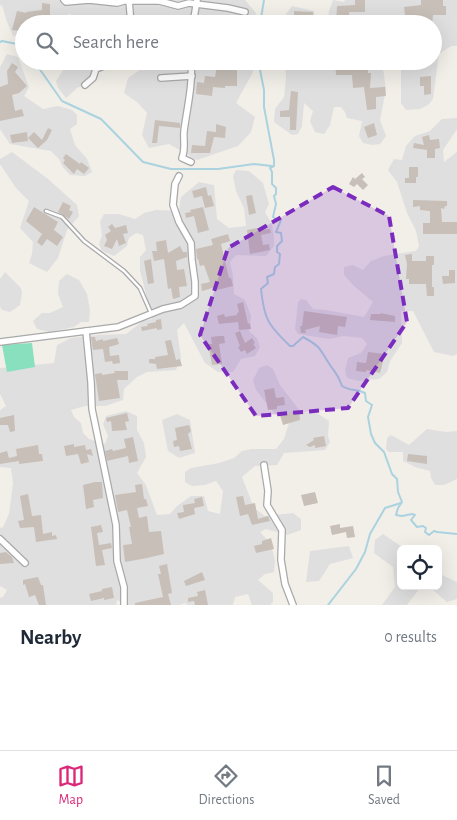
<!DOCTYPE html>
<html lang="en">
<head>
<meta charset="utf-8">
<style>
  :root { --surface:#fff; --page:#f6f6f7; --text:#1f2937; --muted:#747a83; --line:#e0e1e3; --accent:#db2777 }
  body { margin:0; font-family:"Alegreya Sans",sans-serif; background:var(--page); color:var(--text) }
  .controls { position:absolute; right:15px; bottom:15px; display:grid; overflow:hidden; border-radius:8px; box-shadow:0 5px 20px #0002 }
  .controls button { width:45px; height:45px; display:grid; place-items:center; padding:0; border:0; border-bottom:1px solid var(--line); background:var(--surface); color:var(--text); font:25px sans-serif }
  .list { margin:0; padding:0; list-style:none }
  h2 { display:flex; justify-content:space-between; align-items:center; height:65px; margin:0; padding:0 20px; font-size:21px }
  h2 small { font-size:16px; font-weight:400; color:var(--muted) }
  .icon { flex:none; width:28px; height:28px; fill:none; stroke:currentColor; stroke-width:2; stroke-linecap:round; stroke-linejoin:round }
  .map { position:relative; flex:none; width:457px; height:605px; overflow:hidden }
  .search { position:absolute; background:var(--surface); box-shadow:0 5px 20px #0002; left:15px; right:15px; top:15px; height:55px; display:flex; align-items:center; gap:12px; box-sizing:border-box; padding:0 18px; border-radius:28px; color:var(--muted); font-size:19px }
  .sheet { height:145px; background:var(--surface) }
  nav { display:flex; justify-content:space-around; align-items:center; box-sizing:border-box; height:70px; border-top:1px solid var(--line); background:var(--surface); font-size:14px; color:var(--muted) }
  nav a { display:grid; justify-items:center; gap:2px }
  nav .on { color:var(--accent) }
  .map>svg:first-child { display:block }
  .residential { fill:#e0dfdf }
  .pitch { fill:#88e0be }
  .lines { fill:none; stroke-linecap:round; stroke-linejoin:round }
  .stream { stroke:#aad3df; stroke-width:2 }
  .building { fill:#c7bfb8 }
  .lane-casing { stroke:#a9a9a9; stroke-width:5 }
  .street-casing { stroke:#a9a9a9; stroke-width:8 }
  .lane { stroke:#fff; stroke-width:2.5 }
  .street { stroke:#fff; stroke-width:5.5 }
  .marked { fill:#7b2cbf; fill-opacity:0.2; stroke:#7b2cbf; stroke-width:4; stroke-dasharray:10 6; stroke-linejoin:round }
</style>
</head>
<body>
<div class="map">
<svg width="457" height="605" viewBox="0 0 457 605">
  <rect width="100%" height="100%" fill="#f2efe9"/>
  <!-- residential -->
  <g class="residential">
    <path d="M0,0H245L256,13L254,24H74L70,13L59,24H24V33L13,36L6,19L2,5L0,6Z"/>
    <path d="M333,0L344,2L345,0H457V46H451L439,54L433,99L428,105L420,109L406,110L401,103V65L399,61H433V24H328L329,11Z"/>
    <path d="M292,6L314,11L315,19L314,24H287L286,14Z"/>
    <path d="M7,54L18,57L29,87L24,96L43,109L58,106L72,110L77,115V124L70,129L75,145L87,159L92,172L85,176L70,175L62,166L59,159L51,151L10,144L0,129V67Z"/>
    <path d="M69,61H98V77L77,88L66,98L58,88L56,81Z"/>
    <path d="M173,61H252L253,72L236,103L255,117L251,132L238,146L197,160L169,144L149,148L142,135L147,113L137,102L124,93L128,78L144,67L157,66Z"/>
    <path d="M285,61H382L386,89L380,120L386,136L380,144L372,145L363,143L359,136L362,121L347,118L345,112L341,107H334L330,125L324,134L315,132L310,121L313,111L304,103L302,126L298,134L292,135L274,122L275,109L284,97L286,79Z"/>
    <path d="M457,118V129L443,150L444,162L457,152V354L453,356L434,352L413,311H401L402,343L390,361L387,372L379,379L359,381L347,378L345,370L348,358L361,353L367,344L362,338L344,336L329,339L298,334L295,329L298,302L301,299L306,300L313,309L326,310L364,317L373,302L354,286L344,275V267L353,265L363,270L371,261L384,256L416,251L419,246L416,231L407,213L397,182L388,170L394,159L402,160L406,146L415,136L430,131L442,119Z"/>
    <path d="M12,152L48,179L77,205L79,216L67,230L58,258L47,272L29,263L32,254L33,242L20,228L29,201L16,188L0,164V159Z"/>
    <path d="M236,170L249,171L263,183L269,204L265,212L272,224L274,237V246L266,256L236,255L230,262L233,276L234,294L245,300L251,316L249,331L257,338L260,347L255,356L241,359L233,372H218L205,363L184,323L177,330L181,358L176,370L147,372L137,377L124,389L123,400L105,406H85L71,410L74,417L81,423L83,433L89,439L105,444L108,436L103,424L106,416L126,411L137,416V430L144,443L146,457L137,473L146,485L157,515L170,514L177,506L191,496H204L208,511L220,514L223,491L216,481L205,485L192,486L185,482V472L191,468L219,463L234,458L242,451L251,449H276L284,439L289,423L275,414L256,390L253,380L259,368L267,365L273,369L280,385L300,411L317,413L329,421L328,436L330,442L325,450L284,453L277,465L255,466L242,477L254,508L265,516L293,513L301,519V530L287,535L266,529L260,532L271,544L275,561L274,572L265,574L258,580L273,593V602L270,605H252L248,594L235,597L233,605H187L185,603L180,605H127L117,600L116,605H0V598L3,597L7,590L0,586V528L3,527L9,514L13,483L11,468L0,467V410L6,406L0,394V368L54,363L57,345L71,338L98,335L126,334L143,321L152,319L140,270V257L146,250L143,235L136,233L129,238L127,246L114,256L102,251L99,244L102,235L100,222L104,214H119L135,219L144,213L156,210L179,211L181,197L199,182L214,185L217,219L229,228L246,226L244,208L236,191L233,176Z"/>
    <path d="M5,272L21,288L22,293L20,305L10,312L2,310L0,307V279Z"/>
    <path d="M67,274L79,280L87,294L90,310L89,322H81L74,327L49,332L37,329L33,321L42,313H50L63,307L58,294L59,281Z"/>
    <path d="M177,414L190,420L195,453L179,458L168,451L162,420Z"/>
    <path d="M427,429L446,432L457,431V479L444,485H435L431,478L430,471L415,467L403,461V452H389L386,449L387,438L391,435L409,445Z"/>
    <path d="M383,534L405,549H401V586H438V573L457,582V599L447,602L433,590L419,589L407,605H382L395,587L393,567L374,553L375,540Z"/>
    <path d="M349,546L353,558L330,564L319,581L306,582L310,551Z"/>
  </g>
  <!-- pitch -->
  <path class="pitch" d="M32,343L35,367L7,372L2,345Z"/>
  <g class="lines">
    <!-- stream -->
    <g class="stream">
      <path d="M260,24L264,0"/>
      <path d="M0,42L2,41L22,45L24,48"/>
      <path d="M34,61L62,101L101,119L143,162L171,169H218L254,164L272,166"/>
      <path d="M261,61L260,70L264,90V107L274,160V166L270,168L272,172V184L276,188V194L274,196L276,204L273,217L276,219L281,220L276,232L281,233L282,241L277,246V252L280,254L279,264L275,267L274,274L267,277L268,283L261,289C264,319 268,325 290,346H293L303,337C323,348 319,349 330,365C336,374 338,374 342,386C350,391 357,389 365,393L366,401L372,405L368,417L371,434L375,443L384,452L392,474L397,479L398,492L402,502L398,508L396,515L402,516L412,514L415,515L411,520L417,527L423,526L426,528L425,532L429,535L434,531L437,532L457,534"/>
      <path d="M328,605L356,569L365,552L370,534L385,508L401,503"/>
    </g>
  </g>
  <!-- building -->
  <g class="building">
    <path d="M355,0H365V12H349L350,24H336L337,6L355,5Z"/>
    <path d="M421,0H443V6H446V15H433L432,24H406L404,7L421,5Z"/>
    <path d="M42,3L50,4V15H45L44,22L32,21V24H21L20,31L12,30L17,11L27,13L26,12L42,10Z"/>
    <path d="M294,11L313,12V23H303L304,17H294Z"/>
    <path d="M220,61H226V65L237,66V86H225V88L213,87L212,96L196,94L197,82L204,83L205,76L215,77L217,65H219Z"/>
    <path d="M335,61H354V65H368V73H371L370,88L385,87L386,96L376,97V109L367,110L364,87L353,88L352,75H336Z"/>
    <path d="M12,63L18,67L15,72L27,86L19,93L12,95L15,111L22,109L24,116L0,121V87L8,84L7,71Z"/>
    <path d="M431,76V94L424,95V86H420V77Z"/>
    <path d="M291,91L298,92L296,130H290V117H280V111L289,110Z"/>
    <path d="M155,120L180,123V128L159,126L157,143H152Z"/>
    <path d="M374,123L377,135L368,138L364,127Z"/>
    <path d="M216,124L226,127L225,138L214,137L210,153H191L192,145L205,146L207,131L216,132Z"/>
    <path d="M48,128L52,130L47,140L38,148L28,138L34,132L42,140Z"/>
    <path d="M27,132L28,141L12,143L10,135Z"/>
    <path d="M429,135L430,140L439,139L440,148L435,149V158H427V150L413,148L414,143L424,145L422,137Z"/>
    <path d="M66,154L80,164L81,162L89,168L84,174L77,169L74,174L63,163L65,160L63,158Z"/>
    <path d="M409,167H418V177H416V183H405V178H409Z"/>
    <path d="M362,173L365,177L362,179L368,185L363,190L357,184L354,187L349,184L353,177L355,179Z"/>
    <path d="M206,187L208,196L211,195L214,206L205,208L202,196L194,198L192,191Z"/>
    <path d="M252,195L256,213L249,215L246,196Z"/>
    <path d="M413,200L447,201V206H445L444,209L441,208L442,222H457V234H423V223H430V211L420,210V206L413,207Z"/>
    <path d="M63,202L71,206L69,210L73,212L69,219L58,212Z"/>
    <path d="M34,207L58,222L54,230L63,237L57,246L47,239L42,246L37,242L42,234L26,221Z"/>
    <path d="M203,207L209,230L198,233L194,216L186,218L185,213L191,212L190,210Z"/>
    <path d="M112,224L115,228L126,225L128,233L123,234L126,243L119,246L117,239L112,249L104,246L107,240L105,235L111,231L108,227Z"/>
    <path d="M258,228L259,230L270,229L271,233L261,235L263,245L269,244L270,250L250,254L247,230Z"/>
    <path d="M228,234L230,241L221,244L229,278H231L233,286L217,290L216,287L202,291L201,284L210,282L204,265L200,266L198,259H197L196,249L213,245L211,239Z"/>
    <path d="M166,240L168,253L180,246L183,252H187V257L176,261L177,270L184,269L187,286L179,287L180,297L173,299L171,288L168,289L164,259L154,261L152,251H157L156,242Z"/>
    <path d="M412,254V261H426V256H434V265H432V287H434V296H427L426,284H409V279H406L407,264L405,255Z"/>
    <path d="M151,259L154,283L148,284L144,261Z"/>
    <path d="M449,270H455V283L443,284L442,276H449Z"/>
    <path d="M243,302L248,324L250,323L251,329L239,330L238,322L219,324L217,316L224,314L225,317L237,315V313L239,312L237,304Z"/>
    <path d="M304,311L347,317L345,327L338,326L337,335L319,332L320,326L305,330L306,333H301L300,326H302Z"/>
    <path d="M380,313L395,316V322L370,320L371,314H381Z"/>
    <path d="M161,319L162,329L157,330V328L142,331L141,327L148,326L147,324L156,322V320Z"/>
    <path d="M240,331L245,343L252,338L255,343L253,344L256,348L247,354L245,350L241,352L238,347L240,346L235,333Z"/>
    <path d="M219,336H224L225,343L219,344L222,364L212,365L208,344H212L211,337Z"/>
    <path d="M91,337H95L96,341L103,339V341L117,338L119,344L109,347L110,356L119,355L120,363L113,364L112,361L105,362L103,349L93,350Z"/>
    <path d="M171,340L176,360L180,359L182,366L157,369L156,364L149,363V359H155V357L168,355L165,341Z"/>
    <path d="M368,352L385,354L380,373L366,370V372L356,371L357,362L366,363Z"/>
    <path d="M114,371H128V380H117L120,398L99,401L95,374L102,373V375L115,373Z"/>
    <path d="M274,388L276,398L284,397L285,405L277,406V409L268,410L264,390Z"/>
    <path d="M299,411L300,420L283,425L280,415Z"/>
    <path d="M127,413L129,421L125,422L127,430L112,431L111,421L107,422L106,418Z"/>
    <path d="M14,415L15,431L10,432L8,425H0V418Z"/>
    <path d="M189,425L191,431L188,434L192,449L180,451L179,446L174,447L173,441L177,440L175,428Z"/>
    <path d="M324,436L326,446L315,448V445L310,447L306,445L314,440L313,438Z"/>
    <path d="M133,437L138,461L129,463L128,456L107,461L105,451L112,449L113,451L126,448L124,439Z"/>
    <path d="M74,444V447L85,445L86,450L91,449L93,456L87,454L89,462L81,464L78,454L66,456L64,446Z"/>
    <path d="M38,445L39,454H42L43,461L19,464V461L0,464V453L7,451L9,458L17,456L16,449Z"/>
    <path d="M408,454L427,456V464L407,461Z"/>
    <path d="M95,482H102L103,498L93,500L94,507L86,509L83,485Z"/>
    <path d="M142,484L144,499H146L148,506L137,508L139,518L147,516L149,532L161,531L164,554L147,558L125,562L123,545L132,544L129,527H131L127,510L118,512L115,495L136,492L135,485Z"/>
    <path d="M315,492L318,503L304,506L301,495Z"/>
    <path d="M28,494L32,516L41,515L43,534L52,532V536L56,535L57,539L36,542L34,527L20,528L18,521L24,520L20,496Z"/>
    <path d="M243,496L245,505L255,503L258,519L268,516L270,521L252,525L248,514L240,516L236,497Z"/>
    <path d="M202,497L204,506L194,508L195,514L179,519L177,513L184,512L183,505L195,503L194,499Z"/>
    <path d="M340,524V528L353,526L355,537L347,538L346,532L332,535L330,526Z"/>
    <path d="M101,525L103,532L97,533L99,545L111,543L112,548L102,550L105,565L96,566L91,527Z"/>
    <path d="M271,538L274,549L256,553L254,546L262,544V541Z"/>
    <path d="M6,552L12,557L14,563L0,564V553Z"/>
    <path d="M167,564L172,593L168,594L171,605H135V603L163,597L158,574H161L159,566Z"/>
    <path d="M202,572L205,580L186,586L184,581Z"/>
    <path d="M38,577L41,585H43L46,605H39L35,595L29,597L25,584L23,585V580Z"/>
    <path d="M112,587L114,598L104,600V598L91,601L89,594L102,591V589Z"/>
    <path d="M205,590L208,605H195L194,601L188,602V598L198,596L197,592Z"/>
  </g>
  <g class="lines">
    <defs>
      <path id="lane" d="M46,211L62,217L84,241L124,271L140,288L151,313"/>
      <g id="street">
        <path d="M64,0L66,2L89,0L117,3L124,1H158"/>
        <path d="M129,0L131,24"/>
        <path d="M156,0L178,6L189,3L196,4L228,8L245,12"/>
        <path d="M193,24L197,0"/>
        <path d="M161,78L192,76"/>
        <path d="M85,85L93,78L96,69L104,66L108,61"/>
        <path d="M191,162L182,158C186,148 183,141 184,131C187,108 193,85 191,61"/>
        <path d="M86,331L91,382L92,409L116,525L117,561L124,587V605"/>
        <path d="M0,342L118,327L163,309L181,305L195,296V282L192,260L191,243L179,222L173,205L175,184L179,176"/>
        <path d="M264,465L268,491L267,505L282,530L281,560L285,584L293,605"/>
        <path d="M0,539L25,563"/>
      </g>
    </defs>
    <!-- lane casing -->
    <use href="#lane" class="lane-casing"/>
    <!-- street casing -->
    <use href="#street" class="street-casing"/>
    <!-- lane -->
    <use href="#lane" class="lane"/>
    <!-- street -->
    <use href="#street" class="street"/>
  </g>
  <!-- marked area -->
  <path class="marked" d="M333,187L389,216L407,322L348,408L256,416L200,335L228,248Z"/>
</svg>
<div class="controls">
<button><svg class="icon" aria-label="locate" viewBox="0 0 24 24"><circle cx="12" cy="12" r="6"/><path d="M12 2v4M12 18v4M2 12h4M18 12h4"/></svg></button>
</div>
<div class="search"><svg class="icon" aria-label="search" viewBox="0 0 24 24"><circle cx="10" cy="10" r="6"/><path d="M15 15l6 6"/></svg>Search here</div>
</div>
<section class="sheet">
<h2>Nearby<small>0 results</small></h2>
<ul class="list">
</ul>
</section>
<nav>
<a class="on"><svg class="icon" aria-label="map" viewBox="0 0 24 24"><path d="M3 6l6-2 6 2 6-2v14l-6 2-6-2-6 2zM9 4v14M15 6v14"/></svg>Map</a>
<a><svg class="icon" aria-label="directions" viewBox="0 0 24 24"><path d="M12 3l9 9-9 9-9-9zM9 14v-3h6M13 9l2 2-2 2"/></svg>Directions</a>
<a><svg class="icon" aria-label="saved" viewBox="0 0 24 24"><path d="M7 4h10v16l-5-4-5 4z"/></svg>Saved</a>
</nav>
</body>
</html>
